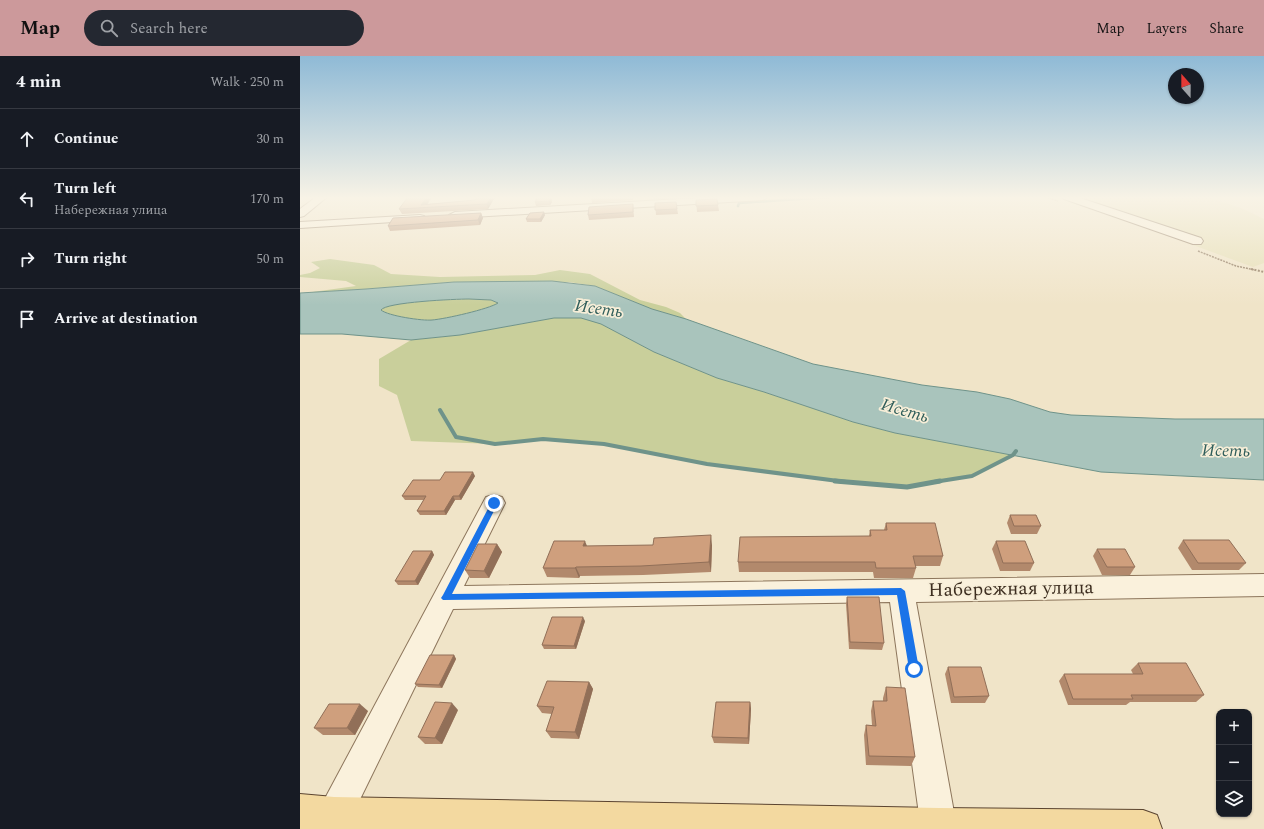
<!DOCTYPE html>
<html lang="en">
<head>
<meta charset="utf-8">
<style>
  :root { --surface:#171b24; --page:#242831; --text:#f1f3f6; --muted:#9ea1a6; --line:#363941; --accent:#cc999b }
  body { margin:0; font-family:Spectral,serif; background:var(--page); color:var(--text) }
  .controls { position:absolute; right:12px; bottom:12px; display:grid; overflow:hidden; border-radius:8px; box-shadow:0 1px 3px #0004 }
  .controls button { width:36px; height:36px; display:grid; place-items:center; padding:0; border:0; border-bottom:1px solid var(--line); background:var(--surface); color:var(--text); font:20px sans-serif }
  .compass { position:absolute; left:868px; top:12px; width:36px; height:36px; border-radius:50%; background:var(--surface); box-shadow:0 1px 3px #0004; rotate:339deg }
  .stop { position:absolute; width:12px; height:12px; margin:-9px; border:3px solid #1a73e8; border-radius:50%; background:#fff }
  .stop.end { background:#1a73e8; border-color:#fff; box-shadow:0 1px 4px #0008 }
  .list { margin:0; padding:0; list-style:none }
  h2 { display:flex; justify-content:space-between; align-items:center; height:52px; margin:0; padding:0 16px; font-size:17px }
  h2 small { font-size:13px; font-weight:400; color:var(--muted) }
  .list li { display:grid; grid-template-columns:26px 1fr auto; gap:12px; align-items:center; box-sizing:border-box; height:60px; padding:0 16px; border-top:1px solid var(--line) }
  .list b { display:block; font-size:15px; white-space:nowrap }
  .list p { margin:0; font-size:13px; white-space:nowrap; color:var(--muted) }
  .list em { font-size:13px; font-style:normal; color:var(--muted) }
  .icon { flex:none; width:22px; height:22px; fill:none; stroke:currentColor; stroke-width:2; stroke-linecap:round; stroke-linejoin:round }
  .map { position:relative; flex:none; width:964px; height:773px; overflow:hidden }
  header { display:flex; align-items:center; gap:24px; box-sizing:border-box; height:56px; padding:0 20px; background:var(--accent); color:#111 }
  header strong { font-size:19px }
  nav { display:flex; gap:22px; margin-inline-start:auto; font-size:14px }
  .search { width:280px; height:36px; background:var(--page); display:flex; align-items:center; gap:10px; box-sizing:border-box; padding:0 14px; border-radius:22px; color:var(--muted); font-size:15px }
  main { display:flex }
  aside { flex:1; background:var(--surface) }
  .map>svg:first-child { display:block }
  .farmland { fill:#e6deb5 }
  .green { fill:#c9cf9b }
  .water { fill:#a9c4bc; stroke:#6f938a; fill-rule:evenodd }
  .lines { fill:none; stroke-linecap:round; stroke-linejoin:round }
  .stream-far2 { stroke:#6f938a; stroke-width:2.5 }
  .stream-far1 { stroke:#6f938a; stroke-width:4 }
  .stream { stroke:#6f938a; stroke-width:5 }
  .minor-casing { stroke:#8d765c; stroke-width:2 }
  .major-casing { stroke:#5b4430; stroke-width:2 }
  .path-far1 { stroke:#8d765c; stroke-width:1.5; stroke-dasharray:2 1; stroke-linecap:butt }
  .path { stroke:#8d765c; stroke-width:2; stroke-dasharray:2 1.5; stroke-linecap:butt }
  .minor { fill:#faf1dc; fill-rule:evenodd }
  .major { fill:#f3d9a0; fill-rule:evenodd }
  .wall { fill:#b2896c }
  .shaded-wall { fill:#916f58 }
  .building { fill:#cf9f7d; stroke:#916f58 }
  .route { fill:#1a73e8 }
  .labels { text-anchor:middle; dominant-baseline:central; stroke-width:3.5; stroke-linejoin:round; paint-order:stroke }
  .water-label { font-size:17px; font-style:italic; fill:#2f5d5a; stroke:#f7eed8 }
  .near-street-label { font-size:19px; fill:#3d2e20; stroke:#f7eed8 }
</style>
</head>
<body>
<header>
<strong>Map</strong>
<div class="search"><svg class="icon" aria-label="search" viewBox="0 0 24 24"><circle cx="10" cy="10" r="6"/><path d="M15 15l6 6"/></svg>Search here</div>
<nav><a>Map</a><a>Layers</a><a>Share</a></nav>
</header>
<main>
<aside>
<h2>4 min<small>Walk · 250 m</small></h2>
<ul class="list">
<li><svg class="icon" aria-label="ahead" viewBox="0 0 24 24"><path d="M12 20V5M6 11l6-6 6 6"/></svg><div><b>Continue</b></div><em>30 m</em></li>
<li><svg class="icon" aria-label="left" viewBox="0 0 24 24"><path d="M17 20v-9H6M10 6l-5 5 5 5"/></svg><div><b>Turn left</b><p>Набережная улица</p></div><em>170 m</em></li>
<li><svg class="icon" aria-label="right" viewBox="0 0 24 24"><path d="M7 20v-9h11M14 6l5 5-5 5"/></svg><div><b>Turn right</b></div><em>50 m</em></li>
<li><svg class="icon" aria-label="arrive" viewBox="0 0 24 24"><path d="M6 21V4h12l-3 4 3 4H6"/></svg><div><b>Arrive at destination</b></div></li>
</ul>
</aside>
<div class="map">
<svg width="964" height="773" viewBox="0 0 964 773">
  <rect width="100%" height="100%" fill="#f0e4c8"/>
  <!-- farmland -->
  <path class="farmland" d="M762,141H861L868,143L875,141H907L941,152L964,163V207L953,211Z"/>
  <!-- green -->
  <g class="green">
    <path d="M30,203L74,209L91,218L140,221L235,219L260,214L290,218L340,244L366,251L380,257L386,263L352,253L295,230L269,226H154L66,233L5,237L56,230L46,225L0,221V219L10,217L20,212L11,206Z"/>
    <path d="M169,243L191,244L198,247C188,253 146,263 132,264C123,265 88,260 81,254C86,246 156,243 169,243Z"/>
    <path d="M254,262H281L291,264L301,268L354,296L417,322L464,336L553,366L595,377L713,399L672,420L607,431L539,426L407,408L304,388L243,383L195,388L111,385L97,339L79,330V303L111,284L160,279Z"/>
  </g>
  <!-- water -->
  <path class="water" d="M252,225L295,230L352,253L386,263L513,308L622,329L677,336L710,343L750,356L771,359L875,363H964V424L801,416L595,377L553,366L464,336L417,322L354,296L301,268L281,262H254L160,279L111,284L42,278H0V237L66,233L154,226ZM169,243L191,244L198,247C189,253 145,263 132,264C123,265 88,260 81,254C86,246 156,243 169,243Z"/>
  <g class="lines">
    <!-- stream-far2 -->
    <path class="stream-far2" d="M438,150L439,147L529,141"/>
    <!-- stream-far1 -->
    <g class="stream-far1">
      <path d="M140,354L156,381L195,388L243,383L304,388L407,408L546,426"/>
      <path d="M634,426L672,420L713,399L716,395"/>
    </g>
    <!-- stream -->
    <path class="stream" d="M535,425L607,431L640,425"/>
    <defs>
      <g id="minor">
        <path d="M16,141H27L4,160L0,161V153Z"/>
        <path d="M415,141H468L463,144L155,162L149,159L155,156Z"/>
        <path d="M763,141H777L901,182L903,185L901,188H893L764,143Z"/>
        <path d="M120,159L124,160L126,162L124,164L0,172V166Z"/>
        <path d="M194,439L202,441L205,447L164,530L964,518V540L616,546L657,773H621L590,546L153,553L46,772H22L17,760L22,748L186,441Z"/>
      </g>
      <path id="major" d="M0,738L34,741L639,752L843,754L857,759L862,773H0Z"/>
    </defs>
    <!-- minor casing -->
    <use href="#minor" class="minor-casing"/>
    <!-- major casing -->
    <use href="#major" class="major-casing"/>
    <!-- path-far1 -->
    <g class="path-far1">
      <path d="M746,141L758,145"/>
      <path d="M898,195L936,210L955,214"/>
    </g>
    <!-- path -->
    <path class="path" d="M951,213L964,216"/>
    <!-- minor -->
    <use href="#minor" class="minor"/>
    <!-- major -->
    <use href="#major" class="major"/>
  </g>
  <!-- wall -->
  <g class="wall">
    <path d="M195,141L188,153L102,158L99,153L127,148L175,144Z"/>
    <path d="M251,141L252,146L250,149L236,150L235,146Z"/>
    <path d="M291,141H333V144L292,147L291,142Z"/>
    <path d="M354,141H375V142L355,143Z"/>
    <path d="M396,144L418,149L419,155L397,156Z"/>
    <path d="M376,146L378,158L356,159L355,147Z"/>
    <path d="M333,148L334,161L289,164L288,159Z"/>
    <path d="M181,157L183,162L180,169L90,175L88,170Z"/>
    <path d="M245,159L241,166H227L226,163Z"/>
    <path d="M175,420L161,444H155L146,459H120L117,455L124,444H105L102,440L140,424Z"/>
    <path d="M710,459L741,470L737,478H711L707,467Z"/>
    <path d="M586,467L643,500L640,510H615L616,512L613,522H574L573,516H439L438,506L569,480L570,474H584Z"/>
    <path d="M883,484L946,507L939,514H892L878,492Z"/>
    <path d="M696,485L734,507L730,515H700L692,493Z"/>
    <path d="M197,488L202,496L189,522H170L165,514Z"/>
    <path d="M412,489L411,516L343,519L280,520L279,522L247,521L243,512L287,490Z"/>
    <path d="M797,493L835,511L830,519H802L793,500Z"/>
    <path d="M132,495L134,499L118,529H98L95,525Z"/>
    <path d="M547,541L584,587L582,594L549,593L546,548Z"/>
    <path d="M285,565L276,593H244L242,589Z"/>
    <path d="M154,599L156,603L142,632L118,631L115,628Z"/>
    <path d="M838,607L904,639L896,646H830L826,649H768L759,625L764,618H833L831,614Z"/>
    <path d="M648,611L689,640L685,647H651L645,618Z"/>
    <path d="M289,626L293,633L279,683L251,682L246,675L252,658L242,657L237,650Z"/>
    <path d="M586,631L615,701L611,710L566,709L564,679L566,669H572L571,655L573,645H583V642Z"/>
    <path d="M450,646L451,653L449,688L414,687L412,681Z"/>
    <path d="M158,654L142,688H125L118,681Z"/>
    <path d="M68,655L55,679H23L14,672Z"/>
  </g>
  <!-- shaded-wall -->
  <g class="shaded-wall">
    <path d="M127,141H132L125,152L121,149Z"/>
    <path d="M191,141H195L188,153L187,148Z"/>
    <path d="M251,141L252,146L250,149L249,145Z"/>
    <path d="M244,156L245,159L241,166L240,163Z"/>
    <path d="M181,157L183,162L180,169L178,164Z"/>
    <path d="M173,416L175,420L161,444L159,440Z"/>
    <path d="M153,440L155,444L146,459L144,455Z"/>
    <path d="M411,479L412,489L411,516L409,506Z"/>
    <path d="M285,485L289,495L283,490Z"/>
    <path d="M197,488L202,496L189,522L184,515Z"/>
    <path d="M132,495L134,499L118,529L115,525Z"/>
    <path d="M276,511L280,520L279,522L275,512Z"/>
    <path d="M283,561L285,565L276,593L274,590Z"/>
    <path d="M154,599L156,603L142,632L139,629Z"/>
    <path d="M289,626L293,633L279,683L275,676Z"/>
    <path d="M450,646L451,653L449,688L448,682Z"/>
    <path d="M152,647L158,654L142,688L135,682Z"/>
    <path d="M60,648L68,655L55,679L47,672Z"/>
  </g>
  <!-- building -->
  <g class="building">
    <path d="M108,141H127L121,149L175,144L177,141H191L187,148L99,153Z"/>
    <path d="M251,141L249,145L235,146L237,142Z"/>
    <path d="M291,141H321L291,142Z"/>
    <path d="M417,143L418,149L396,150V144Z"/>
    <path d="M376,146L377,153L355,154V147Z"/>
    <path d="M333,148V156L288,159L289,151Z"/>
    <path d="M244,156L240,163H226L230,157Z"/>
    <path d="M181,157L178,164L88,170L93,162Z"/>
    <path d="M145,416H173L159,440H153L144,455H117L126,440H102L113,424H140Z"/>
    <path d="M710,459H736L741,470H714Z"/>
    <path d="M586,467H635L643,500H613L616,512H576L575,506H438L440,481L571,480L570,474H587Z"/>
    <path d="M411,479L409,506L341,510L276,511L275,512H243L254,485H285L283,490L353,489L354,482Z"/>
    <path d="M883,484H929L946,507H898Z"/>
    <path d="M696,485H725L734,507H703Z"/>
    <path d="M178,488H197L184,515L165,514Z"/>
    <path d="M797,493H825L835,511H807Z"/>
    <path d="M113,495H132L115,525H95Z"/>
    <path d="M547,541H579L584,587L550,586Z"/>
    <path d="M252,561H283L274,590L242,589Z"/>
    <path d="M130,599H154L139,629L115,628Z"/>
    <path d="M838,607H886L904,639H831L833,643H773L764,618H843Z"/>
    <path d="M648,611H681L689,640L654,641Z"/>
    <path d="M247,625L289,626L275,676L246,675L254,651L237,650Z"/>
    <path d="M586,631L605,632L615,701L569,700L566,669L576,670L573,645H587Z"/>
    <path d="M135,646L152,647L135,682L118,681Z"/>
    <path d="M416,646H450L448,682L412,681Z"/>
    <path d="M29,648H60L47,672H14Z"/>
  </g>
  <!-- sky -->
  <linearGradient id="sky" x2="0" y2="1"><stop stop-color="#8fbad6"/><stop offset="0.57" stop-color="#f8f3e6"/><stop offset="1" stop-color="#f8f3e6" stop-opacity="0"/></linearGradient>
  <rect width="964" height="249" fill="url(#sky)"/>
  <!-- route -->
  <path class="route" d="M192,445H194L198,447L152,538L601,532L605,535L619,613L617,616L614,617L611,616L609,613L597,539L143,544L141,542L143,539Z"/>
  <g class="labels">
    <!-- water labels -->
    <g class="water-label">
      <text transform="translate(299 253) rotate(8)">Исеть</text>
      <text transform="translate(605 355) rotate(16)">Исеть</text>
      <text transform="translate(926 395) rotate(1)">Исеть</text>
    </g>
    <!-- near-street labels -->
    <g class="near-street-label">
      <text transform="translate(711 533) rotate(-1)">Набережная улица</text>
    </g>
  </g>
</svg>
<div class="controls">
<button>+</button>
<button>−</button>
<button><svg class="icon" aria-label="layers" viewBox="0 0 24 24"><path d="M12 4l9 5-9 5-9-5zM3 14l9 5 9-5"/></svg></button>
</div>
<svg class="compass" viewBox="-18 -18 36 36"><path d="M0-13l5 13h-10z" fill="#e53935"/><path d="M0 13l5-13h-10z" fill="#9ea1a6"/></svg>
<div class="stop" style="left:614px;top:613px"></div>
<div class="stop end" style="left:194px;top:447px"></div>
</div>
</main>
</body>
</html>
